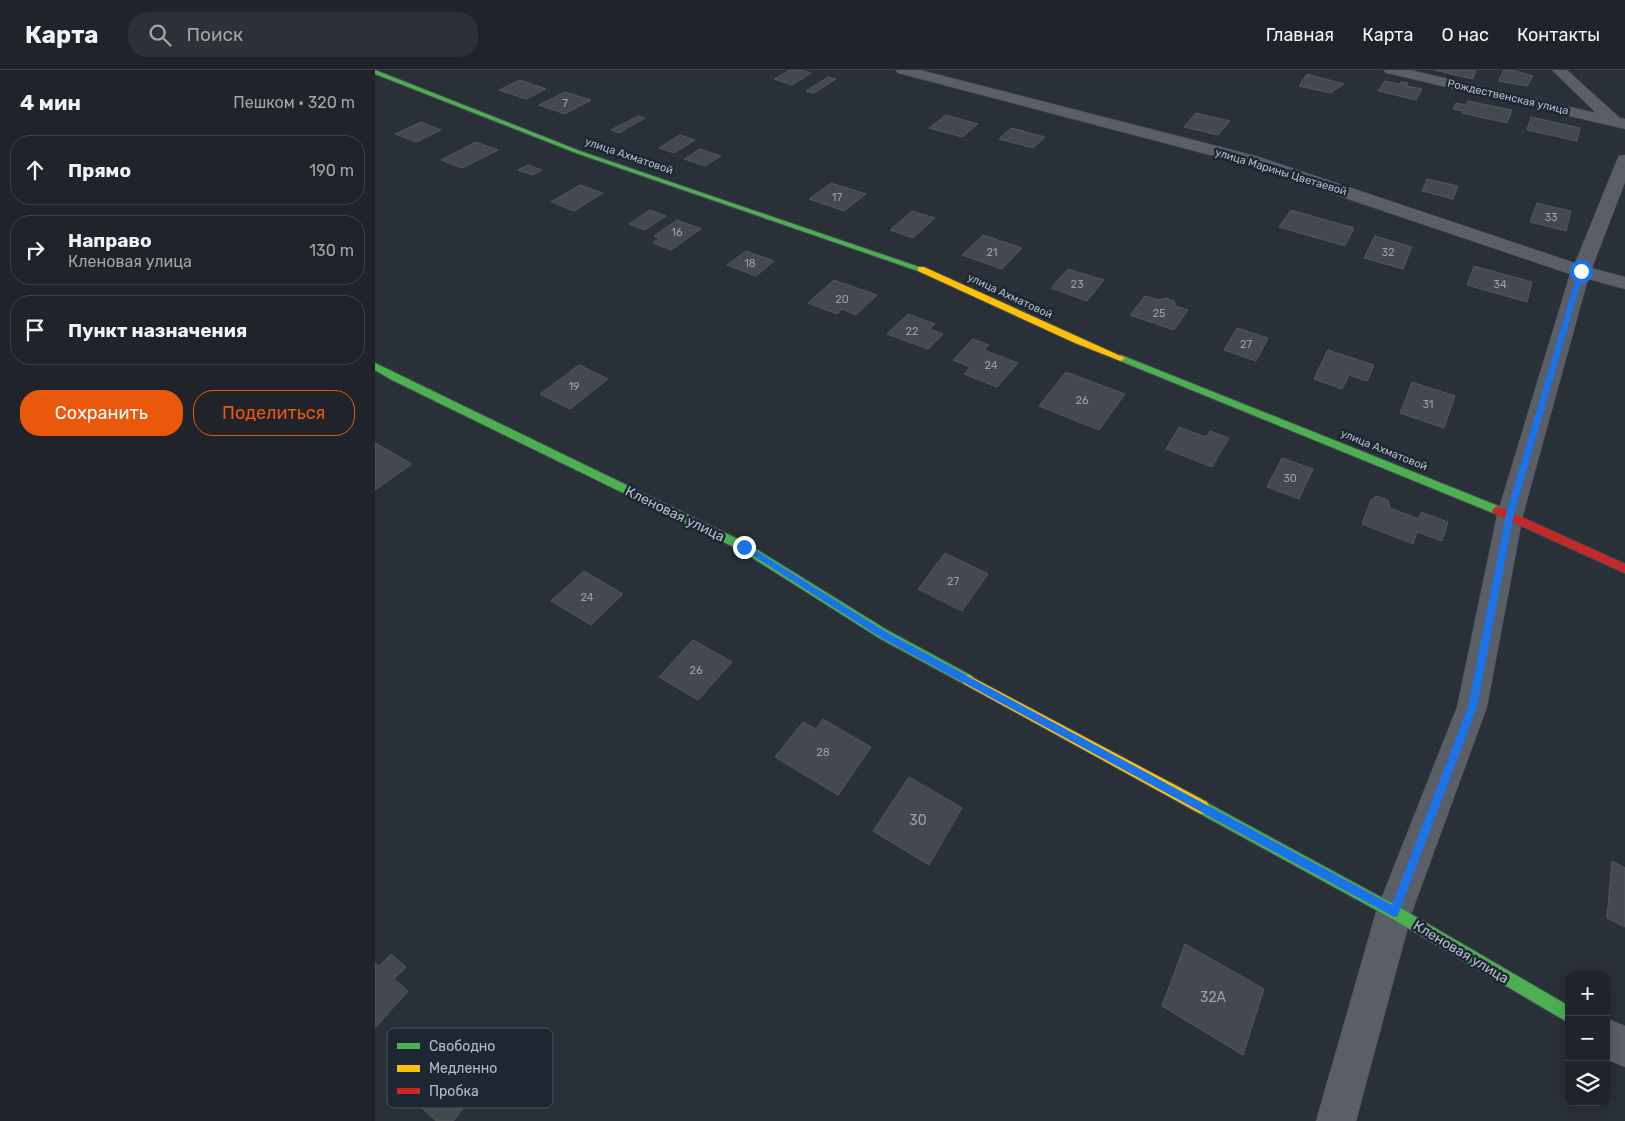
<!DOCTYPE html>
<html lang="ru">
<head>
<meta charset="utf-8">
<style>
  :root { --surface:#20242a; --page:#2d3036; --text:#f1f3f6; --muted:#a2a4a8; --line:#3d4147; --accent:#ea580c }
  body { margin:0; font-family:Rubik,sans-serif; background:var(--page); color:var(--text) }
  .controls { position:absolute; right:15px; bottom:15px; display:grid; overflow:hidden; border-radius:10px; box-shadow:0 2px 12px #0003 }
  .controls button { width:45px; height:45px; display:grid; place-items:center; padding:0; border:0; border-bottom:1px solid var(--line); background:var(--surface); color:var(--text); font:25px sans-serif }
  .stop { position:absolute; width:15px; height:15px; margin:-11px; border:4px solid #1a73e8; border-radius:50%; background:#fff }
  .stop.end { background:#1a73e8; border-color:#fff; box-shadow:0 1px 5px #0008 }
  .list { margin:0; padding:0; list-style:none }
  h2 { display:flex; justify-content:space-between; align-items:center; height:65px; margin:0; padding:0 20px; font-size:21px }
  h2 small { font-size:16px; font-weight:400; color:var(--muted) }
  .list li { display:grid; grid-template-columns:32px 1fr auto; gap:15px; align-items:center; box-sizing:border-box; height:70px; margin:0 10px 10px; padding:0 10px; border:1px solid var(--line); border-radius:20px }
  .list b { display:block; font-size:19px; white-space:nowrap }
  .list p { margin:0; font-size:16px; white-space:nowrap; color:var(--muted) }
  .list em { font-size:16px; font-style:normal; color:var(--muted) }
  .actions { display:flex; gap:10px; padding:15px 20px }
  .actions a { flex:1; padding:11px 0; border:1px solid var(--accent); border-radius:20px; text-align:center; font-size:18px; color:var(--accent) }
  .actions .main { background:var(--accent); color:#fff }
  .icon { flex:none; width:28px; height:28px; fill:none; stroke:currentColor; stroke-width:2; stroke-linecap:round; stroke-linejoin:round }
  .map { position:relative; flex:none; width:1250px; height:1051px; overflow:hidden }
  header { display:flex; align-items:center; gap:30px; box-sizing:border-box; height:70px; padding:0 25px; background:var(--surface); border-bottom:1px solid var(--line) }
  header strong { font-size:24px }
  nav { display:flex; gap:28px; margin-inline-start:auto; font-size:18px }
  .search { width:350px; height:45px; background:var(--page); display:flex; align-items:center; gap:12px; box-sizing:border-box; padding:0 18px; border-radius:20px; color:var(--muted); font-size:19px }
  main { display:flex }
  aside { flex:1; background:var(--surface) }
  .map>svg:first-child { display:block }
  .building { fill:#444950; stroke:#52575f }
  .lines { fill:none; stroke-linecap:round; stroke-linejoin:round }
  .street-casing { stroke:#484c53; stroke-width:1 }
  .fast-casing { stroke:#484c53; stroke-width:2 }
  .slow-casing { stroke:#484c53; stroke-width:2 }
  .jam-casing { stroke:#484c53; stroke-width:2 }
  .street { fill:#5a5e66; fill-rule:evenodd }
  .fast { fill:#4caf50; fill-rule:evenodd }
  .slow { fill:#ffc107; fill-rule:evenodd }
  .jam { fill:#c62828; fill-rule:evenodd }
  .route { fill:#1a73e8 }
  .labels { text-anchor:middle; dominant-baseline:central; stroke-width:5; stroke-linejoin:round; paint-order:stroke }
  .far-street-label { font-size:11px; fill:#b4bcc9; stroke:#1d2633 }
  .number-label { font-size:11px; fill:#989fab }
  .street-label { font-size:14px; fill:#b4bcc9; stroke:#1d2633 }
  .near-number-label { font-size:14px; fill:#989fab }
  .key { fill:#1d2633; stroke:#4a5360; stroke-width:1 }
  .key-label { font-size:14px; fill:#b4bcc9 }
</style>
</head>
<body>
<header>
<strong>Карта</strong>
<div class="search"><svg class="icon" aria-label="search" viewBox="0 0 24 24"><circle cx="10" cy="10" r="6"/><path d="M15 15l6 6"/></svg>Поиск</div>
<nav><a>Главная</a><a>Карта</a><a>О нас</a><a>Контакты</a></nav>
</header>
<main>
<aside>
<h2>4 мин<small>Пешком · 320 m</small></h2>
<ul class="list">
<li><svg class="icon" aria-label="ahead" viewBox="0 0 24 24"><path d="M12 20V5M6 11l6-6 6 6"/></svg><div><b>Прямо</b></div><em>190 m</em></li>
<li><svg class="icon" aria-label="right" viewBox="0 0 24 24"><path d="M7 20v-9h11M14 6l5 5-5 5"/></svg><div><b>Направо</b><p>Кленовая улица</p></div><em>130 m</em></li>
<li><svg class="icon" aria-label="arrive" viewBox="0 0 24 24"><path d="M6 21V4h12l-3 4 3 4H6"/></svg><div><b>Пункт назначения</b></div></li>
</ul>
<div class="actions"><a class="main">Сохранить</a><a>Поделиться</a></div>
</aside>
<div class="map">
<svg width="1250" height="1051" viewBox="0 0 1250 1051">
  <rect width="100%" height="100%" fill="#2a3038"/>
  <!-- building -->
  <g class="building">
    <path d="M415,0H426L436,3L417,15L399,9Z"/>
    <path d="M1059,0H1101L1098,9Z"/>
    <path d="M1129,0H1137L1158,6L1152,16L1123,11Z"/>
    <path d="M932,4L969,14L955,23L924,16Z"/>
    <path d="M453,7L461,9L439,23L431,21Z"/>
    <path d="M145,10L171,19L151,29L124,20Z"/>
    <path d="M1010,11L1024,14L1026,12L1033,13L1032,16L1047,19L1041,30L1003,21Z"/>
    <path d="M190,22L216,30L190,44L164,35Z"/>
    <path d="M1093,31L1137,40L1132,53L1087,43L1088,41L1078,39L1081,33L1091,35Z"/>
    <path d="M821,43L855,51L843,65L809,57Z"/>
    <path d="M571,45L603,54L587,67L554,58Z"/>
    <path d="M263,46L270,48L244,63L236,60Z"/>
    <path d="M1156,47L1205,58L1202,71L1152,60Z"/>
    <path d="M46,52L66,60L41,72L20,64Z"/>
    <path d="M636,58L670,67L658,78L624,69Z"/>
    <path d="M305,65L320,70L299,83L284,78Z"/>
    <path d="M101,72L123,80L87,98L66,90Z"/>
    <path d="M325,79L346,86L330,96L309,89Z"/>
    <path d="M153,95L167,100L158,105L143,100Z"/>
    <path d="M1052,109L1083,116L1078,129L1047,121Z"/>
    <path d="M456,113L491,124L469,141L434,129Z"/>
    <path d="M205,115L228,123L199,141L176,132Z"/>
    <path d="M1162,133L1196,141L1191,161L1155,152Z"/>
    <path d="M275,140L291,146L270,160L254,154Z"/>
    <path d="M916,140L979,158L970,176L904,157Z"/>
    <path d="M537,141L560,148L538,168L515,160Z"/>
    <path d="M302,150L326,159L296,180L278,173L284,168L279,166Z"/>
    <path d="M608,165L647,178L627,199L587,185Z"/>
    <path d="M1000,166L1037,177L1028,199L989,188Z"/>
    <path d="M371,181L399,191L381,206L352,195Z"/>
    <path d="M1099,196L1157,212L1152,232L1092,215Z"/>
    <path d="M693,199L729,210L712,231L676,218Z"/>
    <path d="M459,210L502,225L481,245L467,239L462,244L433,233Z"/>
    <path d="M770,226L784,230L791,228L799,231L801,236L813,240L799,260L755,245Z"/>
    <path d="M533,244L560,254L555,259L568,264L553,279L512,264Z"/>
    <path d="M862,258L893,268L881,291L849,280Z"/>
    <path d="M598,269L614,275L609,280L643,293L622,317L589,304L595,297L578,290Z"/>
    <path d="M953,280L999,295L992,311L974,305L967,319L939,309Z"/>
    <path d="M204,295L233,309L195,339L165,324Z"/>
    <path d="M691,302L750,324L724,360L664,336Z"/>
    <path d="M1037,312L1080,326L1069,358L1025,343Z"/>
    <path d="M804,357L831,367L835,361L854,368L837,397L791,379Z"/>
    <path d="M0,373L37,394L0,420Z"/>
    <path d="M907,388L938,399L924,429L892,417Z"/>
    <path d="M1002,426L1013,430L1015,438L1044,449L1046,442L1073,452L1067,471L1042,462L1038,474L987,454L996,430Z"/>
    <path d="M570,483L613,504L587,541L543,519Z"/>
    <path d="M209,501L248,524L216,555L176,531Z"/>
    <path d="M318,570L357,592L323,630L284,607Z"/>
    <path d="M448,649L496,677L463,725L400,687L428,652L441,659Z"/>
    <path d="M534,707L587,738L554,795L498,761Z"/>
    <path d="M1237,791L1250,798V857L1232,848Z"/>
    <path d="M810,874L889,919L868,985L787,936Z"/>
    <path d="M16,884L31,897L19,909L33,921L0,958V893L4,896Z"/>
    <path d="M97,974L122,996L78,1051H61L46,1037Z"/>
  </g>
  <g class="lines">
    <defs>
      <g id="street">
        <path d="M521,0H545L881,86L1200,193L1242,90L1244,86L1250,85V112L1217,198L1250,207V219L1213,209L1148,445L1112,637L1037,842L981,1051H941L1001,842L1082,637L1122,445L1195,204L869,94L523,3Z"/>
        <path d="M1009,0H1035L1221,43L1177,0H1192L1245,48L1250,49V59L1016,4L1011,3Z"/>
        <path d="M1231,948L1250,956V997L1231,989Z"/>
      </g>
      <g id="fast">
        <path d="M0,0L205,81L550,199L543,201L201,83L0,4Z"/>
        <path d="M746,285L1126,437L1127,440L1126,443H1118L743,290L742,288Z"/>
        <path d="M0,293L373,474L512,560L597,606L599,610L597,614L593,615L589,614L504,568L365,480L15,309L0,300Z"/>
        <path d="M827,730L1024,837L1194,936V953L1014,847L822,742L820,737L822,732Z"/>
      </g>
      <g id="slow">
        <path d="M543,197H549L750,288L746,291L743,290L700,273L543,201Z"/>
        <path d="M593,605L832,732L834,737L832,742L827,744L822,742L589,614L587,610L589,606Z"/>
      </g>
      <path id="jam" d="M1122,436L1250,494V503L1118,443L1117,440Z"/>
    </defs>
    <!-- street casing -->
    <use href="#street" class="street-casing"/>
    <!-- fast casing -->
    <use href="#fast" class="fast-casing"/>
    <!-- slow casing -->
    <use href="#slow" class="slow-casing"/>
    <!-- jam casing -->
    <use href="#jam" class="jam-casing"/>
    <!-- street -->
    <use href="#street" class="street"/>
    <!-- fast -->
    <use href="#fast" class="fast"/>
    <!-- slow -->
    <use href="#slow" class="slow"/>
    <!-- jam -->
    <use href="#jam" class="jam"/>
  </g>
  <!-- route -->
  <path class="route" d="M1206,199L1209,201L1139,444L1102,637L1024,842L1023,846L1019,847L505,567L365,477L369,474L372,475L511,562L1017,835L1093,637L1131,444L1203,201Z"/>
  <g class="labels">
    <!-- far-street labels -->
    <g class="far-street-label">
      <text transform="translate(1133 27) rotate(13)">Рождественская улица</text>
      <text transform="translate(254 86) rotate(19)">улица Ахматовой</text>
      <text transform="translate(906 102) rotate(17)">улица Марины Цветаевой</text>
      <text transform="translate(635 226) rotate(25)">улица Ахматовой</text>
      <text transform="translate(1009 380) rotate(22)">улица Ахматовой</text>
    </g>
    <!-- number labels -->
    <g class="number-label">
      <text x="190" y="33">7</text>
      <text x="462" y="127">17</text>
      <text x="1176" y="147">33</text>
      <text x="302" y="162">16</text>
      <text x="617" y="182">21</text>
      <text x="1013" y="182">32</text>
      <text x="375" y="193">18</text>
      <text x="702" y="214">23</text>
      <text x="1125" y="214">34</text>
      <text x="467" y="229">20</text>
      <text x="784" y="243">25</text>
      <text x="537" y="261">22</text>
      <text x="871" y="274">27</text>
      <text x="616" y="295">24</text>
      <text x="199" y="316">19</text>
      <text x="707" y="330">26</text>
      <text x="1053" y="334">31</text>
      <text x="915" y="408">30</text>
      <text x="578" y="511">27</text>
      <text x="212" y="527">24</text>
      <text x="321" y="600">26</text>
      <text x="448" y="682">28</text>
    </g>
    <!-- street labels -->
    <g class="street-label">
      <text transform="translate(300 444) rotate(26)">Кленовая улица</text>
      <text transform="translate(1086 882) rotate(31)">Кленовая улица</text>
    </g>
    <!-- near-number labels -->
    <g class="near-number-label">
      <text x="543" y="750">30</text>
      <text x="838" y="927">32А</text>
    </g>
  </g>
  <!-- legend -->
  <rect x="12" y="958" width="166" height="80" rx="8" class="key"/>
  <rect x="22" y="973" width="23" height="6" fill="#4caf50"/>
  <rect x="22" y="995" width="23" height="7" fill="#ffc107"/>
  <rect x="22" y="1018" width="23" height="6" fill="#c62828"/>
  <g class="key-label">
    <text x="54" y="981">Свободно</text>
    <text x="54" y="1003">Медленно</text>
    <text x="54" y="1026">Пробка</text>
  </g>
</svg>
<div class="controls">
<button>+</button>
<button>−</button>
<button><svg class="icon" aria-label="layers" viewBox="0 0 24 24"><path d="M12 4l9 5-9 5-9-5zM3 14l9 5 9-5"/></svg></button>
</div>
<div class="stop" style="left:1206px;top:201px"></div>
<div class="stop end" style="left:369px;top:477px"></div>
</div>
</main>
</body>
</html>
